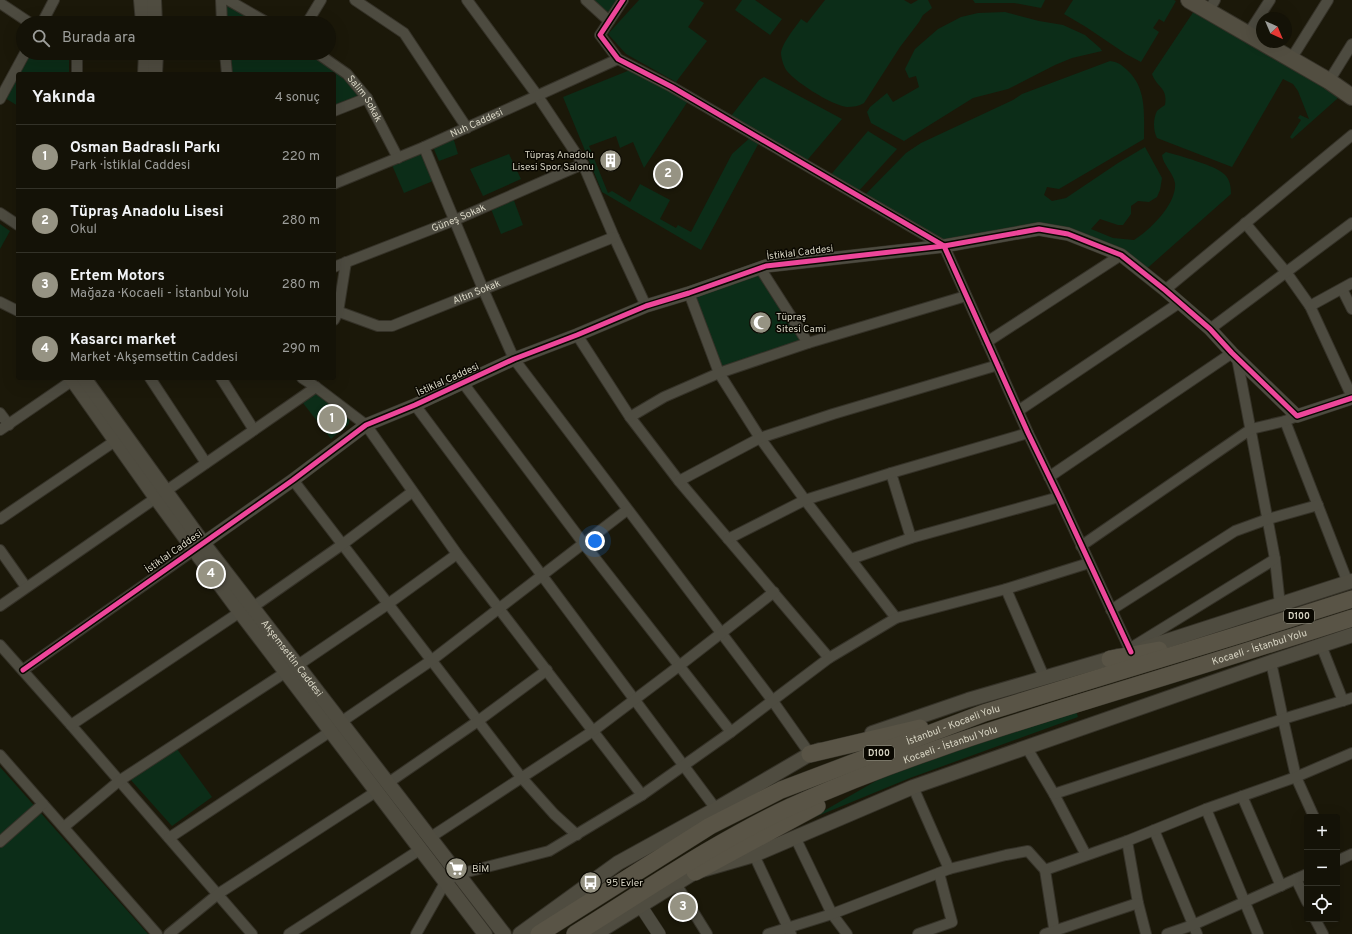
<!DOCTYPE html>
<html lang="tr">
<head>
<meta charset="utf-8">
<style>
  :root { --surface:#141207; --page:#1d1b11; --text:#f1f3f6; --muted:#9d9e9b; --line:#333228; --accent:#969383 }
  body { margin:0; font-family:Overpass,sans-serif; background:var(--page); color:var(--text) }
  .controls { position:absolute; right:12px; bottom:12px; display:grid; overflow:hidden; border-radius:4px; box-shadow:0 4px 16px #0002 }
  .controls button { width:36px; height:36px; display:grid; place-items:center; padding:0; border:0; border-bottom:1px solid var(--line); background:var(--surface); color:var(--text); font:20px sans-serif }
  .compass { position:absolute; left:1256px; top:12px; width:36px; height:36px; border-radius:50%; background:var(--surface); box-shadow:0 4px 16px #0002; rotate:136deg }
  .you { position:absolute; left:595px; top:541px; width:14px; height:14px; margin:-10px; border:3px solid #fff; border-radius:50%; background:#1a73e8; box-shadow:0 0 0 6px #1a73e833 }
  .badge { display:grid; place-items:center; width:26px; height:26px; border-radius:50%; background:var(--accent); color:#fff; font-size:13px; font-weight:700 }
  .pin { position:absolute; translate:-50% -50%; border:2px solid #fff; box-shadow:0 1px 4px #0006 }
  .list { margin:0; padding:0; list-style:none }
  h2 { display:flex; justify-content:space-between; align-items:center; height:52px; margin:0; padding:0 16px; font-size:17px }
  h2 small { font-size:13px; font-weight:400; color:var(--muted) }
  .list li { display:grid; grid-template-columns:26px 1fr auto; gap:12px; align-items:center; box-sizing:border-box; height:64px; padding:0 16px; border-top:1px solid var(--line) }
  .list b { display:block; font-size:15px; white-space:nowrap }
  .list p { margin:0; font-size:13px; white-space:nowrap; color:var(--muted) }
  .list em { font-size:13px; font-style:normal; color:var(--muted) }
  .icon { flex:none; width:22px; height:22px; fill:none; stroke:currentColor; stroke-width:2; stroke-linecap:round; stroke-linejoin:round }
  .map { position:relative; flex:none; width:1352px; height:934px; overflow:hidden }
  .search { position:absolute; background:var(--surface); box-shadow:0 4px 16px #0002; left:16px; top:16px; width:320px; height:44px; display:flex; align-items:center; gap:10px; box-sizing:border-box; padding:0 14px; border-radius:22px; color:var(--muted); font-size:15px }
  .panel { position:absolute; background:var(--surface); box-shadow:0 4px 16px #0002; left:16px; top:72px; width:320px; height:308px; border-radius:4px }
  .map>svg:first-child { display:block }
  .green { fill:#0c2d18 }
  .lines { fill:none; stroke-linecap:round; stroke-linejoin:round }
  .minor-casing { stroke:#353228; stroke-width:12 }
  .tertiary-casing { stroke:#353228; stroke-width:14 }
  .secondary-casing { stroke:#353228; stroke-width:16 }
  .primary-casing { stroke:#353228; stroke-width:18 }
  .trunk-casing { stroke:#353228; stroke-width:18 }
  .minor { stroke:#4d4b40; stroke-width:10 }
  .tertiary { stroke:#4d4b40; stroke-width:13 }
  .secondary { stroke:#4f4c40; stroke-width:14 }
  .primary { stroke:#524e41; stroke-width:16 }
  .trunk { stroke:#595446; stroke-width:17 }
  .cycleway-casing { stroke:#0a0801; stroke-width:8 }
  .cycleway { stroke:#ed469a; stroke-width:5 }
  .labels { text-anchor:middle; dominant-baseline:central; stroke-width:3; stroke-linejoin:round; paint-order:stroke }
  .shield { fill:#0a0801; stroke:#9a988a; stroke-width:1 }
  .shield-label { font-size:9px; font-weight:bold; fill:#d8d5c4 }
  .street-label { font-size:10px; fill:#d8d5c4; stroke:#0a0801 }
  .poi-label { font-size:10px; fill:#d8d5c4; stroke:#0a0801; text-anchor:start }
</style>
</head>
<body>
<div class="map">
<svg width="1352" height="934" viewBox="0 0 1352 934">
  <rect width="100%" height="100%" fill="#1b1809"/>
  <!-- green -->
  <g class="green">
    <path d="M221,0L268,23H222Z"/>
    <path d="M586,0H623L609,21Z"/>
    <path d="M639,0H699L704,3L688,27L707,41L676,82L626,54L608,34Z"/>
    <path d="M742,0H755L782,19L770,35L735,10Z"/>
    <path d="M825,0H904L911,4L918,0H928L932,8L923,15L919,22L900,47L864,103C859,106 853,107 847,107C833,106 791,80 785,68C783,64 781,57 781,53C782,43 795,28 801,19L807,23Z"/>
    <path d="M973,0H1045L1041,8L1014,3H975Z"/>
    <path d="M1073,0H1174L1176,1L1164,22L1159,19L1153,28L1159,32L1141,62L1126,54L1086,27L1064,14Z"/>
    <path d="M1194,11L1327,86L1338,98L1292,139L1290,137L1301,120L1298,118L1300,115L1309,119L1298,91L1293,84L1283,79L1232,167L1157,138C1153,131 1153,118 1157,111C1159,109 1162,107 1165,105C1168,87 1157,88 1152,74Z"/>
    <path d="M1005,12L1039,21L1063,25L1085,35L1100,48L1102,51L1072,58L1055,65L1008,89L973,98L904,141L871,123L867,112L870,107L887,93L893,102L919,87L916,76L909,78L905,69L915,49L938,29L961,17L978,13Z"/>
    <path d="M31,53H66L69,55V74H19Z"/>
    <path d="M225,53H317L367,98L334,111V74H227Z"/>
    <path d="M1110,61C1118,62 1120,64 1126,69C1147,87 1144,114 1144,139L1059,189L1047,187L1044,195L1052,201L1066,198L1118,163L1145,147L1162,178L1160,190L1157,197L1149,202L1138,201L1131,206V214L1123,225H1118L1100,219L1091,229L1113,238L1134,240C1150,230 1177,204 1175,183C1173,172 1163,165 1162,155L1166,152C1177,155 1217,166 1224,174C1230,179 1231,187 1231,194L1143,272L1121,255L1039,229L944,246L862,198L906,153L921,143L1013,100L1022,94Z"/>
    <path d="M635,68L690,98L644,168L633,142L620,148L616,136L589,146L608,193L612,191L630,202L640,184L670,200L660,219L676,228L678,225L691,232L732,154L753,135L728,120L759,80L764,77L842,119L804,164L761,139L701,250L602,192L563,97Z"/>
    <path d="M18,76V106L5,98Z"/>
    <path d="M868,131L897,149L856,194L828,178Z"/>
    <path d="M453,137L458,154L439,161L433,147Z"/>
    <path d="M421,153L433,181L404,193L392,165Z"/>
    <path d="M509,154L521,179L483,196L470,169Z"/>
    <path d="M513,198L523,225L501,234L491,209Z"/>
    <path d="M0,224L10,231L0,249Z"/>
    <path d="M760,268L808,343L719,373L689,293Z"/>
    <path d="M317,391L350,415L349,424L331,439L303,403Z"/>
    <path d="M1075,707L1078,717L910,778L808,820L900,767Z"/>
    <path d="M177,749L212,797L172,826L130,779Z"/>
    <path d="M0,767L148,934H0Z"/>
  </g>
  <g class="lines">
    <defs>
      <g id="minor">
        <path d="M221,0L222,23"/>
        <path d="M228,0L268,23"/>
        <path d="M355,0L404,33L467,128"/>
        <path d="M467,0L537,95L583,164L614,237L646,306"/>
        <path d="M586,0L609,21"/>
        <path d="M623,0L600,35L618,59L672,87L944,246L1028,433L1059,497L1131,652"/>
        <path d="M0,3L30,23"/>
        <path d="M1208,12L1215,0"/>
        <path d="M42,23L54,0"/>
        <path d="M307,23L321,0"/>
        <path d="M1248,34L1270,0"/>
        <path d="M74,53L77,55V74"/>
        <path d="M225,53L227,74"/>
        <path id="s1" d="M317,53L347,74L367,98L398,158"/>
        <path d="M77,55L89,53"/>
        <path d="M1291,59L1328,0"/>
        <path d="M1329,81L1352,44"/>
        <path d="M0,99L25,53"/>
        <path d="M334,111L367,98"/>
        <path d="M424,147L483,289L514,359L772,700L810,754"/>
        <path id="s2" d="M334,184L424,147L618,59"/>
        <path d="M0,213L18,225"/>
        <path d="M1245,223L1286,272L1310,306L1352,397"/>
        <path id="s3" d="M334,267L455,220L583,164"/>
        <path d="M760,268L808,343"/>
        <path d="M1342,289L1352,309"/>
        <path d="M1165,290L1352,135"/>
        <path d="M689,293L719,373L760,438L805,500L896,618"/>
        <path d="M0,302L18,311"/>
        <path d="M1310,306L1352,283"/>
        <path id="s4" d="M334,310L378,326H392L614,237"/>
        <path d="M334,320L338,312L346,262"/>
        <path d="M1210,329L1352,223"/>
        <path d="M577,335L630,417L679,481L829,658"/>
        <path d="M987,342L1121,255"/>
        <path d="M1237,358L1275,559L1280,605"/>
        <path d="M150,378L206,463"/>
        <path d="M221,378L254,430"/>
        <path d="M302,378L316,387L366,425L457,554L642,795"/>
        <path d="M463,383L584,544L731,732"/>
        <path d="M415,405L716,809"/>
        <path d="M1018,411L1179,303"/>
        <path d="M0,413L9,425"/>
        <path d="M630,417L664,397L719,373L808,343L966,296"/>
        <path d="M1285,421L1348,583"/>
        <path d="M0,430L76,378"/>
        <path d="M891,473L911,538"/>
        <path d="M1049,477L1232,353"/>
        <path d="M293,480L521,777L554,814L577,835"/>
        <path d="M679,481L760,438L833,414L998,365"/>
        <path d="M0,519L115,441"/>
        <path d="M728,539L805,500L891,473L1028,433"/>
        <path d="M1081,546L1251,429L1285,421L1297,416"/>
        <path d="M0,550L26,587"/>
        <path d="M851,559L911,538L1059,497"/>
        <path d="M1006,589L1044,677"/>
        <path d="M0,606L316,387"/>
        <path d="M253,607L343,544L412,492"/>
        <path d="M1111,610L1235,531L1268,519L1318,505"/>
        <path d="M0,645L71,725L252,934"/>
        <path d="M1321,645L1343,701"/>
        <path d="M1129,649L1275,559"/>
        <path d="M1271,662L1283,719L1296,777L1314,817"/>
        <path d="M298,665L388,604L457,554"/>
        <path d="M23,670L194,550"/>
        <path d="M341,722L432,660L627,510"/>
        <path d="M71,725L240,612"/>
        <path d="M1027,748L1054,794L1086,855"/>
        <path d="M0,755L157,934"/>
        <path d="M388,783L478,721L547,670"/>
        <path d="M913,787L949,869"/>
        <path d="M1054,794L1283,719L1352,698"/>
        <path d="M1242,796L1281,886"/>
        <path d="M1206,809L1258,934"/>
        <path d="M64,827L119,781L286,672"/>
        <path d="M1154,830L1197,934"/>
        <path d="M431,837L593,731L679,666L774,592"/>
        <path d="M795,837L832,914L847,934"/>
        <path d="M169,838L331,731"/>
        <path d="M1127,841L1138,903L1146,934"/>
        <path d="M0,842L43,804"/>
        <path d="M754,855L791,934"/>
        <path d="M1337,861L1352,854"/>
        <path d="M1045,870L1127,841L1206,809L1296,777L1352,753"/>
        <path d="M1296,879L1307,902"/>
        <path d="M676,884L707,934"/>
        <path d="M1315,919L1323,934"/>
        <path d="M169,934L218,894L377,791"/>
        <path d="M289,934L421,849"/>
        <path d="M416,934L446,881L459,874L549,851L642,795L731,732L829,658L896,618L1006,589L1089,563"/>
        <path d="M768,934L832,914L949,869L1006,855L1028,851L1045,870L1055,934"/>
        <path d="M918,934L952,922L939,873"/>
        <path d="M1045,934L1138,903"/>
        <path d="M1167,934L1193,925L1307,874"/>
      </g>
      <g id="tertiary">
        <path d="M195,549L293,480L366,425L415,405L514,359L577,335L646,306L689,293L766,266L944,246L1039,229L1068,234L1121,255L1165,290L1210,329L1232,353L1297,416L1352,398"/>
        <path d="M640,905L659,934"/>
      </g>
      <g id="secondary">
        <path d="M141,0L143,23"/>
        <path d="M154,0L155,23"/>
        <path d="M145,74L146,53"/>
        <path d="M155,74L156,53"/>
        <path d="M71,378L156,498L240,612L485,934"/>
        <path id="s5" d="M84,378L203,543L504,934"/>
        <path d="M1145,648L1352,581"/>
        <path d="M872,733L968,700L1119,656"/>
        <path d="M520,934L618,863L716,809L810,754L820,750"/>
        <path d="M595,934L695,872L754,855L913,787L1271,662L1352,635"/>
      </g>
      <path id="primary" d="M1189,0L1329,81L1352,97"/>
      <g id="trunk">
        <path d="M1110,659L1159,650"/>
        <path d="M810,754L920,728"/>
        <path d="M695,872L817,806"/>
        <path id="s6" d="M539,934L710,826L781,790L984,713L1245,633L1352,599"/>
        <path id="s7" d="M575,934C646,890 715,842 790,807C887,763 988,731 1089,700C1177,673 1265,646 1352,618"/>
      </g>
    </defs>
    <!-- minor casing -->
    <use href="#minor" class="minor-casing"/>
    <!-- tertiary casing -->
    <use href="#tertiary" class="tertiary-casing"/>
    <!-- secondary casing -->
    <use href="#secondary" class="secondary-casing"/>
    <!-- primary casing -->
    <use href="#primary" class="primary-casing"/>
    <!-- trunk casing -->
    <use href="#trunk" class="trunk-casing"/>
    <!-- minor -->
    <use href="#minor" class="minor"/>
    <!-- tertiary -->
    <use href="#tertiary" class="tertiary"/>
    <!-- secondary -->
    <use href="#secondary" class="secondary"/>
    <!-- primary -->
    <use href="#primary" class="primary"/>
    <!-- trunk -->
    <use href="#trunk" class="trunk"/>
    <defs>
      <g id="cycleway">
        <path d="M623,0L600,35L618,59L672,87L944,246L1028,433L1059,497L1131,652"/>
        <path d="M23,670L293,480L366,425L415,405L514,359L577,335L646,306L689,293L766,266L944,246L1039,229L1068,234L1121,255L1165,290L1210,329L1232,353L1297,416L1352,398"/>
      </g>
    </defs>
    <!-- cycleway casing -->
    <use href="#cycleway" class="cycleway-casing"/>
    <!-- cycleway -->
    <use href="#cycleway" class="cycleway"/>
  </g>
  <!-- icons -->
  <defs>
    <symbol id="building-disc" viewBox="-11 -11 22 22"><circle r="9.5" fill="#969383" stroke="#0a0801"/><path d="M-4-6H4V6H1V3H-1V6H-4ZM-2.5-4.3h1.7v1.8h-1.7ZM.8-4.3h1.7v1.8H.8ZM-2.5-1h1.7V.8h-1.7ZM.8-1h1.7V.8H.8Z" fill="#fff"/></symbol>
    <symbol id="mosque-disc" viewBox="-11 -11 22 22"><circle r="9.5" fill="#969383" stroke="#0a0801"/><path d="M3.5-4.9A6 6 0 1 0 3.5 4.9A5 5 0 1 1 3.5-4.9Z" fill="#fff"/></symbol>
    <symbol id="supermarket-disc" viewBox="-11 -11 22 22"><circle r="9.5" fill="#969383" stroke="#0a0801"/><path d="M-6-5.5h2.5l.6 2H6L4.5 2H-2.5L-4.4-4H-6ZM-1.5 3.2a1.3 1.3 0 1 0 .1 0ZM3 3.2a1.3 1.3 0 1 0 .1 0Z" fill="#fff"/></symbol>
    <symbol id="bus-disc" viewBox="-11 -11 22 22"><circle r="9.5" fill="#969383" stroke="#0a0801"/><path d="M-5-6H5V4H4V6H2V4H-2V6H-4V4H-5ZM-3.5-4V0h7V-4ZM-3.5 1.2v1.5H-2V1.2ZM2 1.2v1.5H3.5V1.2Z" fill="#fff"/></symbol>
  </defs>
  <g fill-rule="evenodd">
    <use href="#building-disc" x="598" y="148" width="25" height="25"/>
    <use href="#mosque-disc" x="748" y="310" width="25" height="25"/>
    <use href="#supermarket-disc" x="444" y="856" width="25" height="25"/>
    <use href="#bus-disc" x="578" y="870" width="25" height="25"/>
  </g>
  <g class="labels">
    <!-- shield labels -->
    <g class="shield">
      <rect x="1284" y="609" width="30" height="14" rx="3"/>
      <rect x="864" y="746" width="30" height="14" rx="3"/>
    </g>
    <g class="shield-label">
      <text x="1299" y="616">D100</text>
      <text x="879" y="753">D100</text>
    </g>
    <!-- street labels -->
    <g class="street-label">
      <text stroke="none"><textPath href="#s1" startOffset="67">Salim Sokak</textPath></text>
      <text stroke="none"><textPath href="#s2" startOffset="155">Nuh Caddesi</textPath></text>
      <text stroke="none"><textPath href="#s3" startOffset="134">Güneş Sokak</textPath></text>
      <text transform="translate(800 253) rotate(-7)">İstiklal Caddesi</text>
      <text stroke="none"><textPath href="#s4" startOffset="152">Altın Sokak</textPath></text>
      <text transform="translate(448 380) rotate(-24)">İstiklal Caddesi</text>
      <text transform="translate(174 552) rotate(-35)">İstiklal Caddesi</text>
      <text stroke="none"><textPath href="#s7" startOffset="746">Kocaeli - İstanbul Yolu</textPath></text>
      <text stroke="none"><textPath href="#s5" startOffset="349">Akşemsettin Caddesi</textPath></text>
      <text stroke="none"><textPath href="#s6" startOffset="466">İstanbul - Kocaeli Yolu</textPath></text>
      <text stroke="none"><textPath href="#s7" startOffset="422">Kocaeli - İstanbul Yolu</textPath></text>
    </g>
    <!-- poi labels -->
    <g class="poi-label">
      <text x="594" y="155" text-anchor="end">Tüpraş Anadolu<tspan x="594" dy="12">Lisesi Spor Salonu</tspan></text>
      <text x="776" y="317">Tüpraş<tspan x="776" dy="12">Sitesi Cami</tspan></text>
      <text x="472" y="869">BİM</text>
      <text x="606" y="883">95 Evler</text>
    </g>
  </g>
</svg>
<div class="controls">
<button>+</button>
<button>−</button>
<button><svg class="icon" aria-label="locate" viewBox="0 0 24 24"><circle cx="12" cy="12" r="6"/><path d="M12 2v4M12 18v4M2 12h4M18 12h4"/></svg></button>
</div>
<svg class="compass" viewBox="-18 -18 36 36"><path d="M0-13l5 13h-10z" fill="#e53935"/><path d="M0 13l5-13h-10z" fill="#9d9e9b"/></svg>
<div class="you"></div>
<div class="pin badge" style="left:332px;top:419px">1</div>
<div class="pin badge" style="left:668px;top:174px">2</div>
<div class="pin badge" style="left:683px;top:907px">3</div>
<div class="pin badge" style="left:211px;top:574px">4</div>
<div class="search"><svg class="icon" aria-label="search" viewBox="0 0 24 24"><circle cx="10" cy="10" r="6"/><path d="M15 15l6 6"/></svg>Burada ara</div>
<section class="panel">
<h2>Yakında<small>4 sonuç</small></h2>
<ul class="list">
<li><span class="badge">1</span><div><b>Osman Badraslı Parkı</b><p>Park · İstiklal Caddesi</p></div><em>220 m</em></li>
<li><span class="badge">2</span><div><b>Tüpraş Anadolu Lisesi</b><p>Okul</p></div><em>280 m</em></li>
<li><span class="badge">3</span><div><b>Ertem Motors</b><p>Mağaza · Kocaeli - İstanbul Yolu</p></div><em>280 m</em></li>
<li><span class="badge">4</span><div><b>Kasarcı market</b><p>Market · Akşemsettin Caddesi</p></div><em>290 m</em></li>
</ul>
</section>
</div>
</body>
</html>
